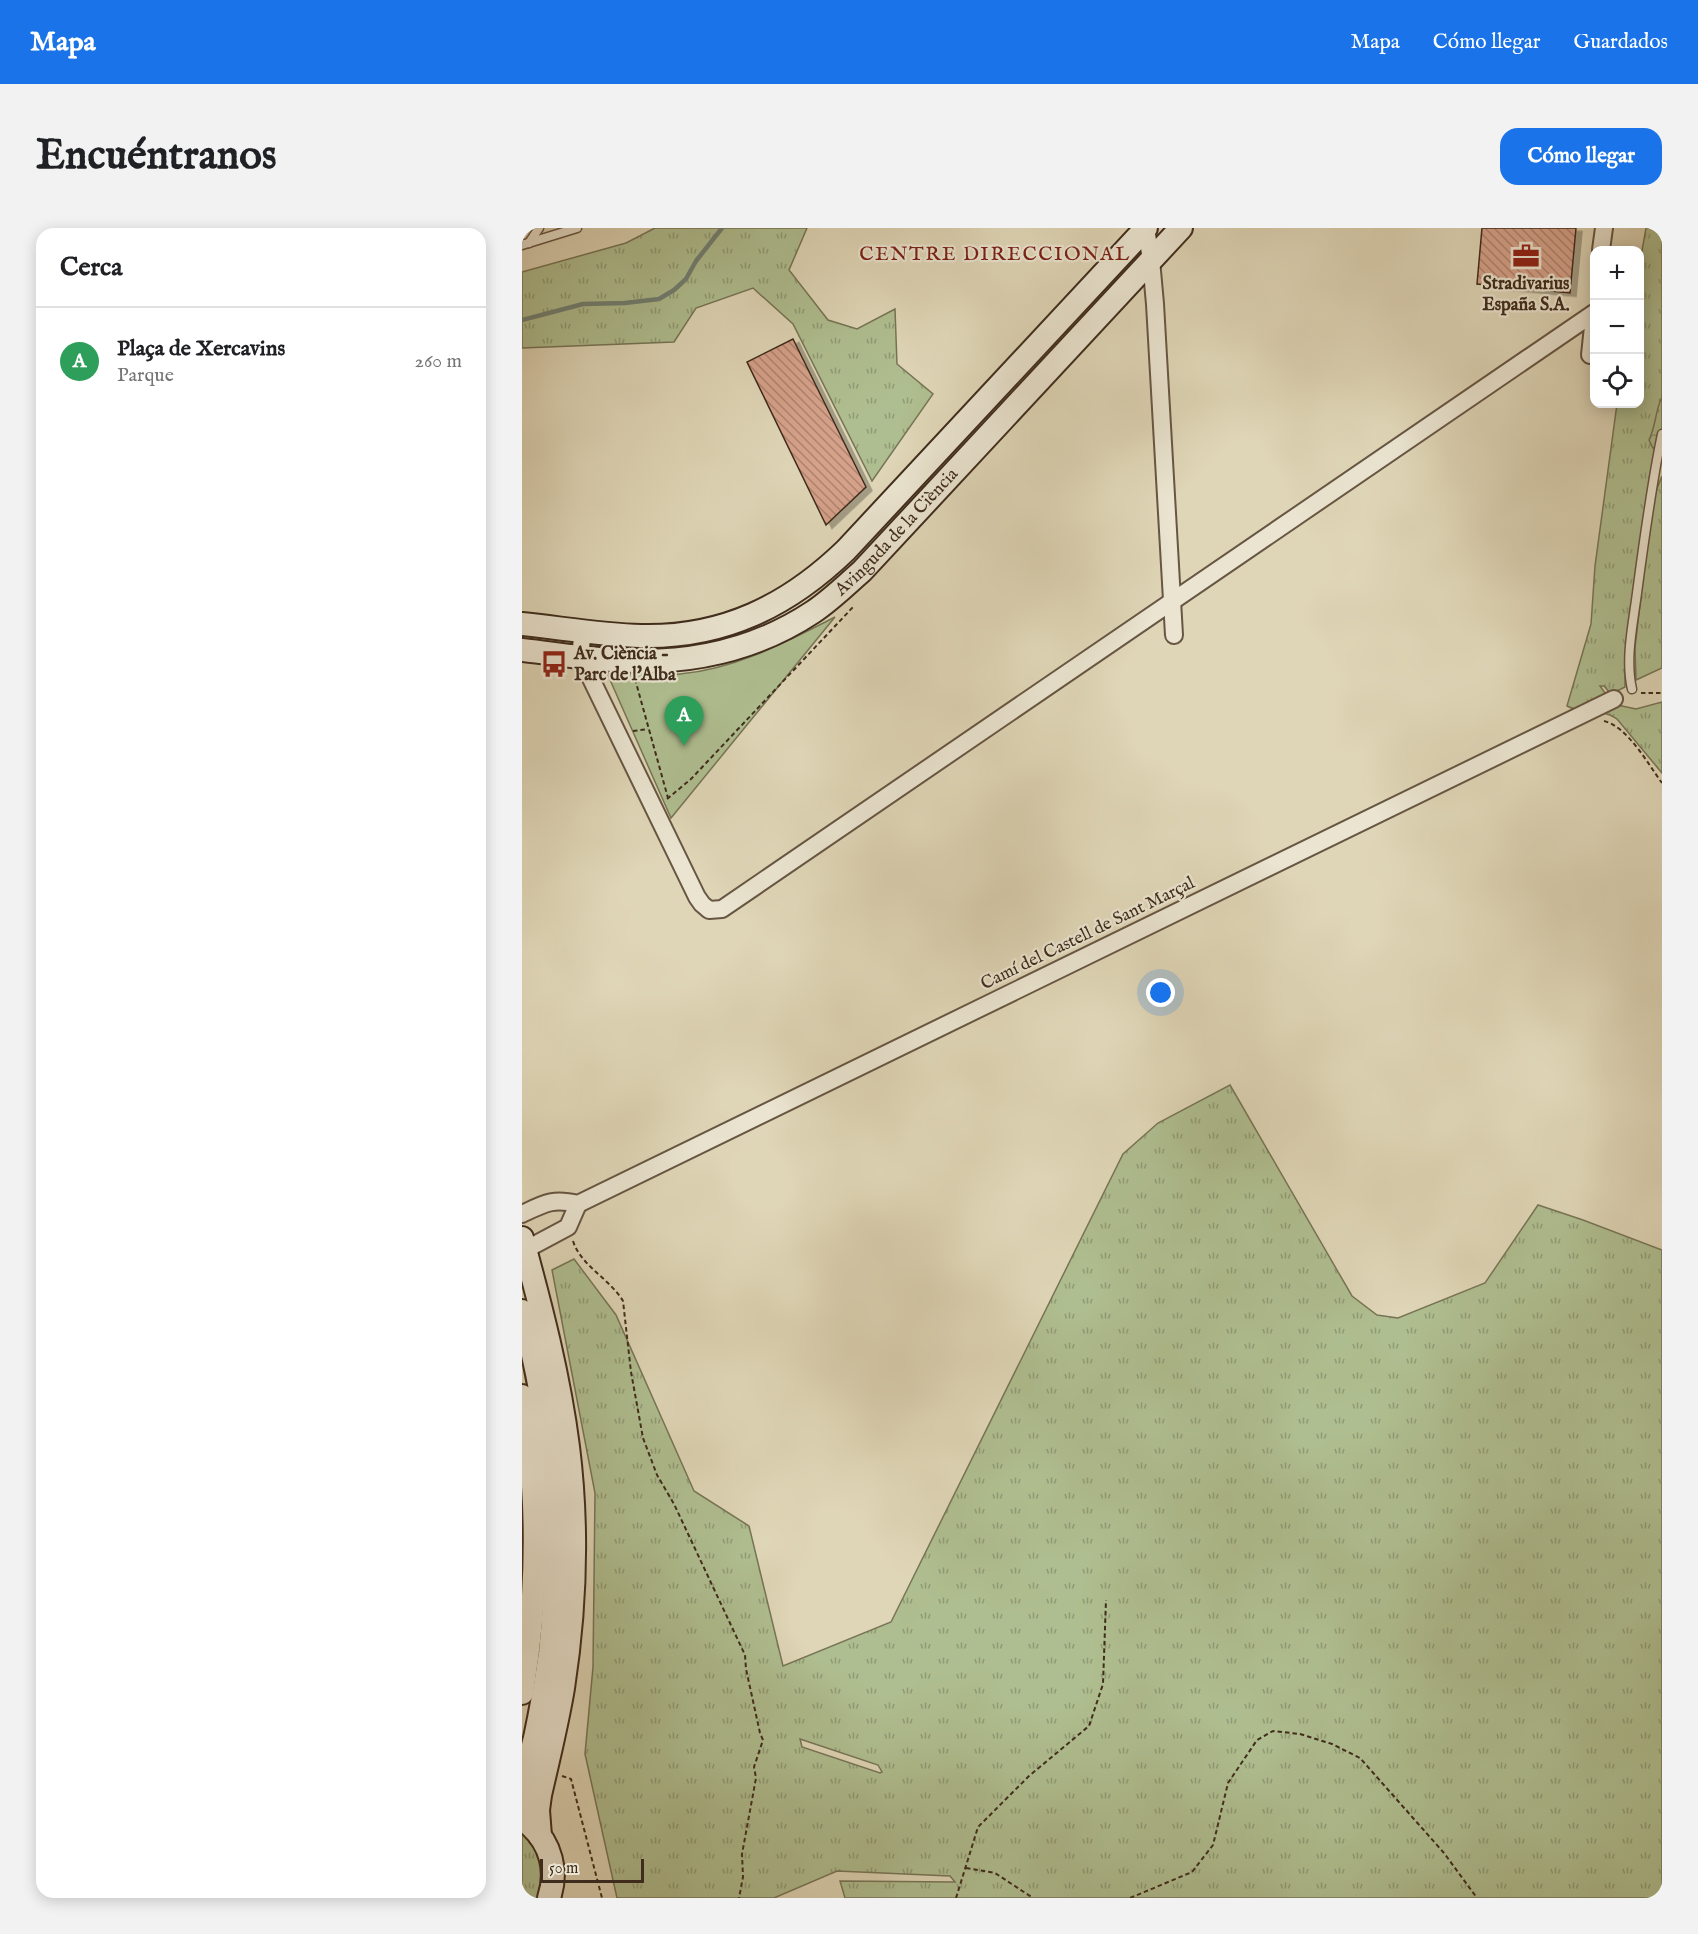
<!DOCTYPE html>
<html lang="es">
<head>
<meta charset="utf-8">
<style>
  :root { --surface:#fff; --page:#f2f2f2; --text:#202124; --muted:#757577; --line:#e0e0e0; --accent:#1a73e8 }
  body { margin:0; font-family:"IM FELL English",serif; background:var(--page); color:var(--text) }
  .controls { position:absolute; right:18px; top:18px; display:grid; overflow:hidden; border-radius:12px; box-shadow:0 3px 15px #0003 }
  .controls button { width:54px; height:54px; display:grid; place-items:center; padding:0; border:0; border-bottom:2px solid var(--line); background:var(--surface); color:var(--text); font:30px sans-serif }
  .scale { position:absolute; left:18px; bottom:15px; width:104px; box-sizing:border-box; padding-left:6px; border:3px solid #3f2c1c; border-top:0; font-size:16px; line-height:21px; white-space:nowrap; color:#3f2c1c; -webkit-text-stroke:4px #eae4d0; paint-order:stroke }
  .you { position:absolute; left:639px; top:765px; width:21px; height:21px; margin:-15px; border:4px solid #fff; border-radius:50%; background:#1a73e8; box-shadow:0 0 0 9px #1a73e833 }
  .badge { display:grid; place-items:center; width:39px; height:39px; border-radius:50%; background:var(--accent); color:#fff; font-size:20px; font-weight:700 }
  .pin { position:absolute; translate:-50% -50px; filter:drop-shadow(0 2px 3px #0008) }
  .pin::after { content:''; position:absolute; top:32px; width:21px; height:18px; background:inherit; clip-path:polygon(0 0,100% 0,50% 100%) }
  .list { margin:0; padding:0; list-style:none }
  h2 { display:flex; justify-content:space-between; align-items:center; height:78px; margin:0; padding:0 24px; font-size:26px }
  h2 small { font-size:20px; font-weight:400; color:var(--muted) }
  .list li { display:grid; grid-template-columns:39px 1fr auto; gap:18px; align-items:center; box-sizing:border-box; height:108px; padding:0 24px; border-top:2px solid var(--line) }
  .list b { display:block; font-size:22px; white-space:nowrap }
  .list p { margin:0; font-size:20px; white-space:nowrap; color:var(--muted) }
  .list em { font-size:20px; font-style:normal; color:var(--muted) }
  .icon { flex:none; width:33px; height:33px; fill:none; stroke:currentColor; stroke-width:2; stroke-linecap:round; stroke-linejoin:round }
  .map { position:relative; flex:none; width:1140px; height:1670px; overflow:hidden; border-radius:18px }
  header { display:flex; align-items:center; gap:36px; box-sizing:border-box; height:84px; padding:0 30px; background:var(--accent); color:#fff }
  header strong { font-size:28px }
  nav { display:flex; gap:33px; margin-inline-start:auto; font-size:21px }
  .intro { display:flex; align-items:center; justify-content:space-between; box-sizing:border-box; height:144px; padding:0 36px }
  h1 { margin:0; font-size:42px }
  .button { padding:15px 27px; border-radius:18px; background:var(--accent); color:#fff; font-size:21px; font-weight:700 }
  main { display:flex; gap:36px; padding:0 36px }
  aside { flex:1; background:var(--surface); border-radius:18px; box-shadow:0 3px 15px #0003 }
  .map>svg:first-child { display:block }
  .grass { fill:url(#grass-tufts); stroke:#777556; stroke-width:1.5; fill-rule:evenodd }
  .forest { fill:url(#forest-crowns); stroke:#777556; stroke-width:1.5 }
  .green { fill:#afbe90; stroke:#777556; stroke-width:1.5 }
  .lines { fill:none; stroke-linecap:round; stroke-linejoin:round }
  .stream { stroke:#718175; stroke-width:4.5 }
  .building { fill:url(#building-back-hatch); stroke:#3f2c1c; stroke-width:1.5; filter:url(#shadow) }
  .lane-casing { stroke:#675643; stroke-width:11 }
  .street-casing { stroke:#675643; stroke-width:20 }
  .secondary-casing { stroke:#3f2c1c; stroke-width:26 }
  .path { stroke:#3f2c1c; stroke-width:2; stroke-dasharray:4.5 3; stroke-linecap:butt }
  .lane { stroke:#eae4d0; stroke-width:8 }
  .street { stroke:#eae4d0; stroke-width:16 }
  .secondary { stroke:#eae4d0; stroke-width:22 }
  .labels { text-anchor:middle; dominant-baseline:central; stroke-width:4.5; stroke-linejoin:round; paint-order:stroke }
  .poi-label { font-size:18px; font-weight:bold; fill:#3f2c1c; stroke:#eae4d0 }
  .street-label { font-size:18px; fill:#3f2c1c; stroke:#eae4d0 }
  .neighbourhood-label { font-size:20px; letter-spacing:1.5px; fill:#7a1f14; stroke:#eae4d0 }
</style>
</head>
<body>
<header>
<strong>Mapa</strong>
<nav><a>Mapa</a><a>Cómo llegar</a><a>Guardados</a></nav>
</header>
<div class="intro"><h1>Encuéntranos</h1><a class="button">Cómo llegar</a></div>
<main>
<aside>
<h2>Cerca<small></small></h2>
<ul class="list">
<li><span class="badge" style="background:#2e9e5b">A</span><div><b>Plaça de Xercavins</b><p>Parque</p></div><em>260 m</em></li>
</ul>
</aside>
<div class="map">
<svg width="1140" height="1670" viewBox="0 0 1140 1670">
  <defs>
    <pattern id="grass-tufts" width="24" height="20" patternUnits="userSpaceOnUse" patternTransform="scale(1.5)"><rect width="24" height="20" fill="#afbe90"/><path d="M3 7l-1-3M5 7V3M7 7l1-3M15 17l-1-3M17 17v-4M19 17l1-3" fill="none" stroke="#909b75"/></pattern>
    <pattern id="forest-crowns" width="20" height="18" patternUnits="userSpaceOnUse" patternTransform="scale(1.5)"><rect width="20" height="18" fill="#afbe90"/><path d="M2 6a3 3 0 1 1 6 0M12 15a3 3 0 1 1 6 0" fill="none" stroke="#909b75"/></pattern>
    <pattern id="building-back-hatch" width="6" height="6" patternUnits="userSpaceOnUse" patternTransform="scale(1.5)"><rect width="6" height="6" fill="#d5a189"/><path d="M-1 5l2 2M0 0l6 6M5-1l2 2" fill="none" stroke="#ae836f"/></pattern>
    <filter id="shadow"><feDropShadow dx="6" dy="3.5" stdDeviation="0" flood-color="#0004"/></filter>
  </defs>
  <rect width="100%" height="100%" fill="#dfd6b7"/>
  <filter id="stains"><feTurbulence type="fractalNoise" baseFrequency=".00333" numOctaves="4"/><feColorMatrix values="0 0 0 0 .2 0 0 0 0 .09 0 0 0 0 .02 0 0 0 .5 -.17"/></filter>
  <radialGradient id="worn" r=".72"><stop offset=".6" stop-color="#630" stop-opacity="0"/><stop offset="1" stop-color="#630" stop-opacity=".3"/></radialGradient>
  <!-- grass -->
  <g class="grass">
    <path d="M133,0H285L267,42L306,92L335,101L373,81L375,136L411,166L350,253L271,96L231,60L174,80L152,114L0,120V44L104,15Z"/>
    <path d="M1124,0H1140V223L1103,434V459L1089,466L1082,458H1078L1091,476L1114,481L1140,474V545L1095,491C1079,479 1061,487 1045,478L1069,396L1073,338L1095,176H1118V34Z"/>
    <path d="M1140,248V440L1114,452L1113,420L1130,273Z"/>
    <path d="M708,857L830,1068L855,1087L876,1090L963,1055L1016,977L1061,992L1140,1022V1670H323L318,1653L433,1654L428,1648L315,1643L252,1670H95L63,1526L71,1439L73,1265L30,1042L52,1031L94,1087L172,1263L227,1298L261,1438L369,1394L601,926L636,895ZM278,1511L356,1537L360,1544L358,1545L280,1519Z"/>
    <path d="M0,1604C19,1620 25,1647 16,1670H0Z"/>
  </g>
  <!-- forest -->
  <path class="forest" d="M1140,169V217L1131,220L1127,212C1134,198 1133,183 1140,169Z"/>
  <!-- green -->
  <path class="green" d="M313,389L149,590L85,445C109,445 134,448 158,446C214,441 264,414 313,389Z"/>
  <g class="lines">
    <!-- stream -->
    <path class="stream" d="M0,92L61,76L103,75L137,71L152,62L164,51L174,33L200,0"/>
  </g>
  <!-- building -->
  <g class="building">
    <path d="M960,0H1054L1048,65L955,56Z"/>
    <path d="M271,111L344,259L304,297L225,134Z"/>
  </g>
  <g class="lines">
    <defs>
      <g id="lane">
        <path d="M7,15L17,0"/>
        <path d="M0,17L55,0"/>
        <path d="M1110,461C1103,431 1111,396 1115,365C1122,312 1129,259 1140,206"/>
      </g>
      <g id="street">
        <path d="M624,0L629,32L633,76L652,407"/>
        <path d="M1079,22L1082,0"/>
        <path d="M1068,127L1072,89"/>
        <path d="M61,402L58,428L175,669L180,676L187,682L200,681L1072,85"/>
        <path d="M0,986C23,975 31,970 56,976L1092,471"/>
        <path d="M3,1022L46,999L56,976"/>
      </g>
      <g id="secondary">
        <path d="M0,396C39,400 79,407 119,408C201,410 266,378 324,322L624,0"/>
        <path id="s1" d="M0,422C37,426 76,433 114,433C177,434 238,419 291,384C309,372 324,357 340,343L659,0"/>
        <path d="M0,1010C19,1079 37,1148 46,1219C56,1299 53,1382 41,1460C35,1496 26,1532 18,1567L16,1582L18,1608"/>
        <path d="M0,1083C31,1195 40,1310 28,1425C24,1453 19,1482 13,1510C9,1526 4,1542 2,1559C1,1571 4,1583 6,1595"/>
        <path d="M0,1168C18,1267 16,1367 0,1465"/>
        <path d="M8,1597C29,1616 36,1643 27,1670"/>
      </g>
    </defs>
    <!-- lane casing -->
    <use href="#lane" class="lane-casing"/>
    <!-- street casing -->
    <use href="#street" class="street-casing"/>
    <!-- secondary casing -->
    <use href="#secondary" class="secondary-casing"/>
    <!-- path -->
    <g class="path">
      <path d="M113,451L146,570"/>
      <path d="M1119,465H1140"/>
      <path d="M1082,493C1106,499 1126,536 1140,555"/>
      <path d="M111,503L126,501"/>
      <path d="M145,571L169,551L332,378"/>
      <path d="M51,1013C59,1038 88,1051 101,1073L109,1144L121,1210L135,1247L152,1276L223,1427L224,1441L238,1505L241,1512L232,1539L234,1550L220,1626L221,1649L217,1670"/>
      <path d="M40,1548L49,1551L80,1670"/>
      <path d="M444,1640L473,1645L511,1670"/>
      <path d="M434,1670L456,1599L507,1548L567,1498L581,1456L584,1372"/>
      <path d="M608,1670L670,1644L691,1617L706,1555L735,1512L751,1503L778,1506L810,1516L838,1530L922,1625L955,1670"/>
    </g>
    <!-- lane -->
    <use href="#lane" class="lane"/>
    <!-- street -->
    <use href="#street" class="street"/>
    <!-- secondary -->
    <use href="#secondary" class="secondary"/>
  </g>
  <!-- icons -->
  <defs>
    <symbol id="office-bare" viewBox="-9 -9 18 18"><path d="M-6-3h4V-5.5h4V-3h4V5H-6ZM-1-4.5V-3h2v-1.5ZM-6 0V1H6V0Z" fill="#8f2418" stroke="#eae4d0" stroke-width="2.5" paint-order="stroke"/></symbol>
    <symbol id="bus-bare" viewBox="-9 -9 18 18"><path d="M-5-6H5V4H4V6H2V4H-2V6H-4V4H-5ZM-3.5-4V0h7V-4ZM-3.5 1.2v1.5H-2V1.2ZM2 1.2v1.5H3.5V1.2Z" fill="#8f2418" stroke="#eae4d0" stroke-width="2.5" paint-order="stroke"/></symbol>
  </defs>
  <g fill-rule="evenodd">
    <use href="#office-bare" x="985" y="9" width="38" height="38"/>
    <use href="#bus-bare" x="13" y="417" width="38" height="38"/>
  </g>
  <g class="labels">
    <!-- poi labels -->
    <g class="poi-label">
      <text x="1004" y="56">Stradivarius<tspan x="1004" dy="21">España S.A.</tspan></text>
      <text x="52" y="426" text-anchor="start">Av. Ciència -<tspan x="52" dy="21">Parc de l'Alba</tspan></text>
    </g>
    <!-- street labels -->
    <g class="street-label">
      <text stroke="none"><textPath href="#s1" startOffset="417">Avinguda de la Ciència</textPath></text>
      <text transform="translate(566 706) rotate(-26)">Camí del Castell de Sant Marçal</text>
    </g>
    <!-- neighbourhood labels -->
    <g class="neighbourhood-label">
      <text x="473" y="26">CENTRE DIRECCIONAL</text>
    </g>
  </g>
  <rect width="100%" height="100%" filter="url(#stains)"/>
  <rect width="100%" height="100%" fill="url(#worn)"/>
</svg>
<div class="controls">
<button>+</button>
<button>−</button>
<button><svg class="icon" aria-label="locate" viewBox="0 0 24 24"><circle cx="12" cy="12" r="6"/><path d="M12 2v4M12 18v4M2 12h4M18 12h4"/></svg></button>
</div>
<div class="scale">50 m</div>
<div class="you"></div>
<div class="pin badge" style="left:162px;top:518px;background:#2e9e5b">A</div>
</div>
</main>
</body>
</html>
